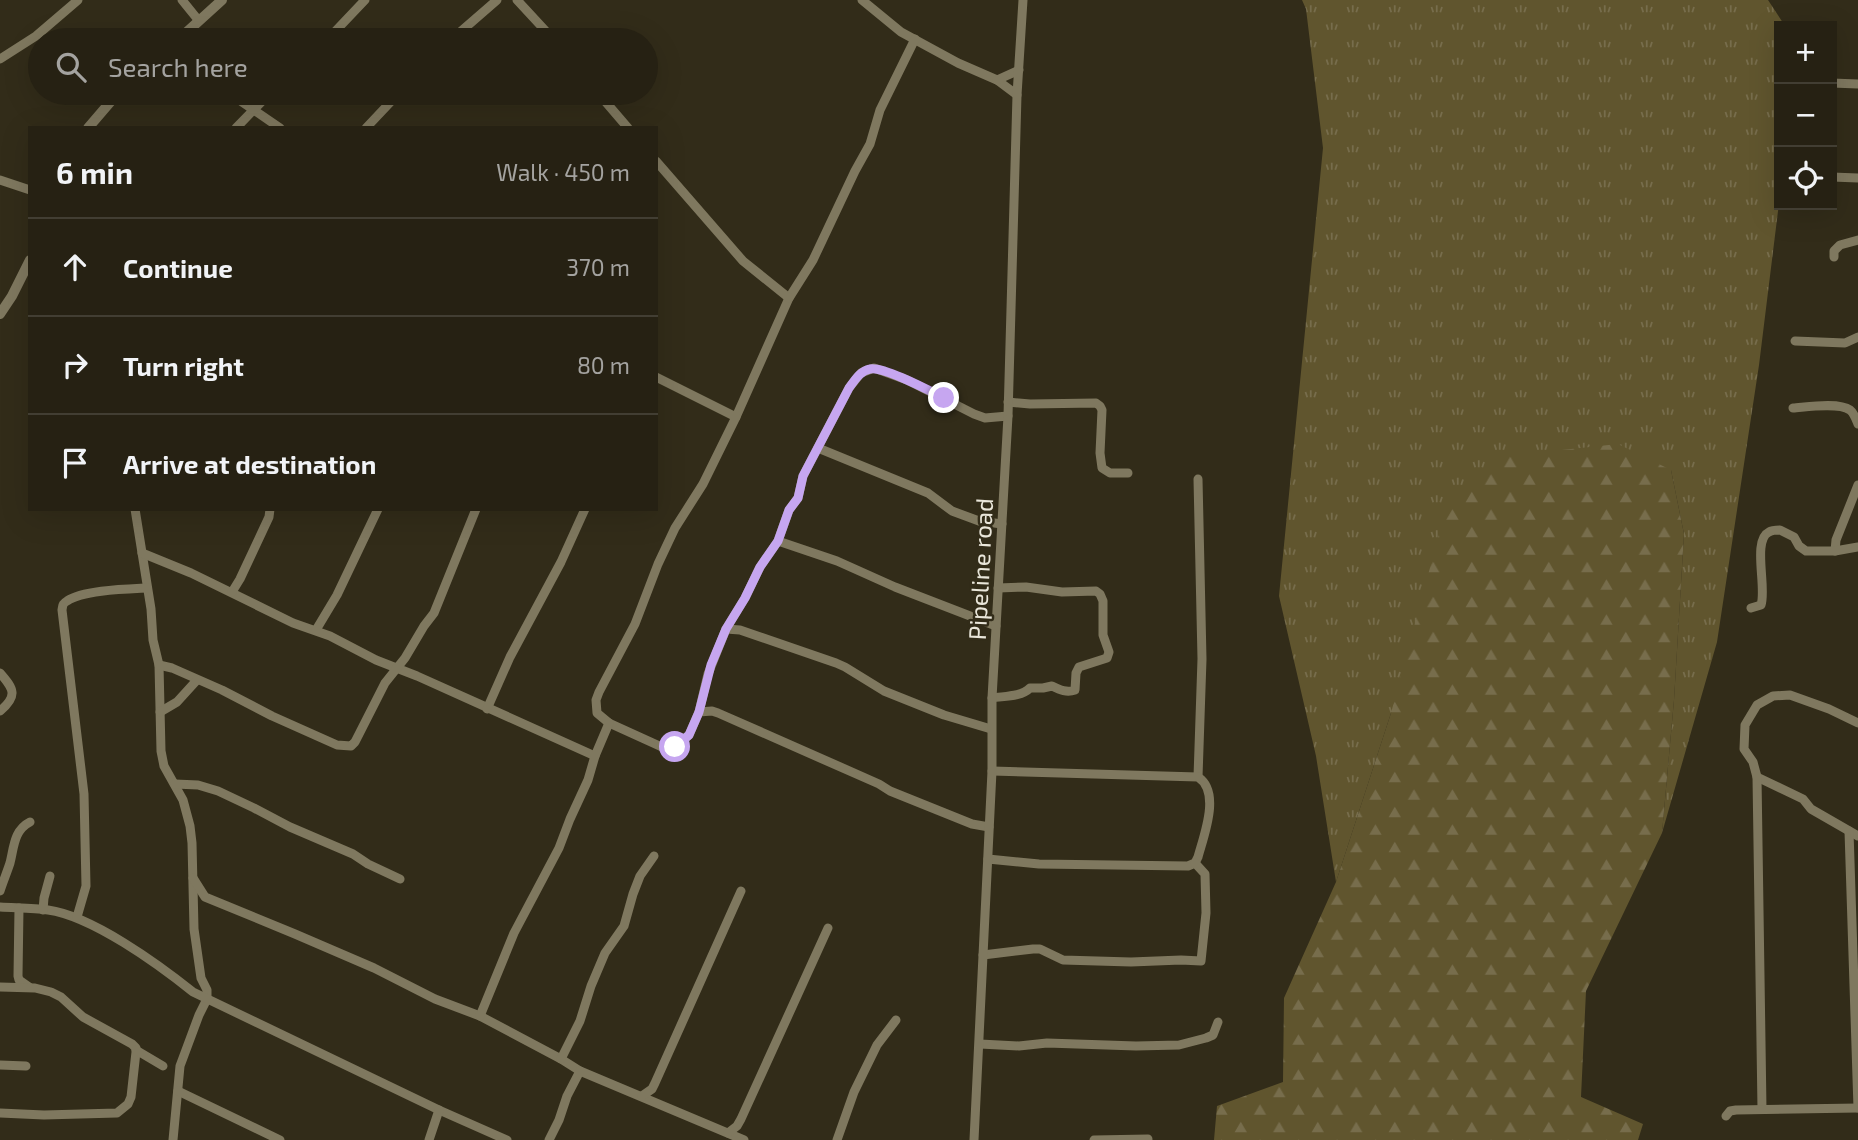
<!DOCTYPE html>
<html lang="en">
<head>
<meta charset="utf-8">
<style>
  :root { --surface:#262113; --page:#2e291c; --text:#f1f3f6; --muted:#a4a3a0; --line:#423e33 }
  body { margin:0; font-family:"Exo 2",sans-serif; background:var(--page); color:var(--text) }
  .controls { position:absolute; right:21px; top:21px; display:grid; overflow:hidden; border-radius:0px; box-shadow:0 7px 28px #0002 }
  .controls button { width:63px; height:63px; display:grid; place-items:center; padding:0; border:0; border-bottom:2px solid var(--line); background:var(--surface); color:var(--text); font:35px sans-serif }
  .stop { position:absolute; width:21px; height:21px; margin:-16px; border:5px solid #c6a6f0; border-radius:50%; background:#fff }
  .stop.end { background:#c6a6f0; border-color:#fff; box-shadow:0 2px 7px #0008 }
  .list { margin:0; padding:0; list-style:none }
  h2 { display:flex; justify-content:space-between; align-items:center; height:91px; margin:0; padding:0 28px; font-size:30px }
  h2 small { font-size:23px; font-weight:400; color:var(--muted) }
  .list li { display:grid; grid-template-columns:46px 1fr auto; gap:21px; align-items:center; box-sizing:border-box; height:98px; padding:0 28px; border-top:2px solid var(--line) }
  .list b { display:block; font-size:26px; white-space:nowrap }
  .list em { font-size:23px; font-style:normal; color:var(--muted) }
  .icon { flex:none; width:38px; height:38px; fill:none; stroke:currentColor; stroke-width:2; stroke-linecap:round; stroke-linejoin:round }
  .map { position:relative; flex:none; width:1858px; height:1140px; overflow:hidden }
  .search { position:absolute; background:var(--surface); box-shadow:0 7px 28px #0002; left:28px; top:28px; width:630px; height:77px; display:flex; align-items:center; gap:18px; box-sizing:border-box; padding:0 24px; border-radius:38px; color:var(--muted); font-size:26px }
  .panel { position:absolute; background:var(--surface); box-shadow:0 7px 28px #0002; left:28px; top:126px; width:630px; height:385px; border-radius:0px }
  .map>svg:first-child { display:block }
  .grass { fill:url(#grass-tufts) }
  .forest { fill:url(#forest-firs) }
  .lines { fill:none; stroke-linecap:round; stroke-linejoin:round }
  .minor { stroke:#7f785f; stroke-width:9 }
  .tertiary { stroke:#7f785f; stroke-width:10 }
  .route { stroke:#c6a6f0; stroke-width:9 }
  .labels { text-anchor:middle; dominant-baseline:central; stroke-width:5; stroke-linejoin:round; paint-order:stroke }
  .street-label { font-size:24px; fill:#e9e6da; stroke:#322c19 }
</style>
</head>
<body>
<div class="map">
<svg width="1858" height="1140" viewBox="0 0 1858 1140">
  <defs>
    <pattern id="grass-tufts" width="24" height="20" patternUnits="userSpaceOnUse" patternTransform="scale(1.75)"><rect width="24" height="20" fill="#60552e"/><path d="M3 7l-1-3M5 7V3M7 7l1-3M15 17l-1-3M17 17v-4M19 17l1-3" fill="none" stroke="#776d4c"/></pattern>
    <pattern id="forest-firs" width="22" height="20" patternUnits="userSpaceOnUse" patternTransform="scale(1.75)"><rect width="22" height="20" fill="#60552e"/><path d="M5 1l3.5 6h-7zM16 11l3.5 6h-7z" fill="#776d4c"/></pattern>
  </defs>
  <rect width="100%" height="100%" fill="#322c19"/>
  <!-- grass -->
  <path class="grass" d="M1302,0H1768L1785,26H1779V203L1759,365L1717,642L1662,833L1674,700L1684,534L1671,470L1391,713L1336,882L1316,756L1279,596L1323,148L1306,9Z"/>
  <!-- forest -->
  <path class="forest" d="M1618,444L1671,470L1684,534L1674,700L1662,833L1586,991L1581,1097L1643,1124L1638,1140H1214L1217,1106L1283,1082L1284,998L1336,882L1391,713L1443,519L1497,457Z"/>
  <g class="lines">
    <!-- minor -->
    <g class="minor">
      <path d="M182,0L199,21"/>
      <path d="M517,0L554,40"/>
      <path d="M862,0L901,32L958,63L997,80L1017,95"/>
      <path d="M915,39L880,110L870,144L855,171L813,260L789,298L736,417L703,484L675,528L658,564L635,624L599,692L596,700L597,713L609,723L664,748L675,747L689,735L699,712L708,674L726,629L745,598L760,567L778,541L789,510L798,498L803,476L849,388L861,373L874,368L907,380L974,414L985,418L1008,416"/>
      <path d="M327,40L365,0"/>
      <path d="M451,40L497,0"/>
      <path d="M0,59L36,36L78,0"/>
      <path d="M997,80L1019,70"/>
      <path d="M1832,83L1858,84"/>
      <path d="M229,93L280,128"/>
      <path d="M598,93L628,128"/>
      <path d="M236,128L270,93"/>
      <path d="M366,128L399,93"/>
      <path d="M656,161L743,261L789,298"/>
      <path d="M1832,177L1858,178"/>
      <path d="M0,180L30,190"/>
      <path d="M1834,257V251L1840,245L1858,240"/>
      <path d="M1795,341L1845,343L1858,337"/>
      <path d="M656,377L736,417"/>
      <path d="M1008,402L1030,404L1096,403L1100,406L1102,410L1100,453L1102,468L1110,473H1128"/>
      <path d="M1793,408C1807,407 1839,402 1850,410C1854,413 1856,419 1858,424"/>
      <path d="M818,448L928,493L952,511L979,521L1002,524"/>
      <path d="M135,509L151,609L153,640L159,665L161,751L164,766L183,800L190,826L192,843L194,929L201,978L207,990V999L199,1015L180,1066L173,1140"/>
      <path d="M778,541L837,561L895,587L996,626"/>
      <path d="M1835,551L1836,540L1858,485"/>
      <path d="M142,553L191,573L293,623L330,636L376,660L417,676L595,756"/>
      <path d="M232,592L240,579L269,517L270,509"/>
      <path d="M1751,608L1761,605C1767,588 1752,540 1769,532C1772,530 1776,530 1780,530L1794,537L1799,546L1806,551H1835L1858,547"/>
      <path d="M726,629L740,630L836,663L845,667L884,691L944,715L991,729"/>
      <path d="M316,630L337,595L378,509"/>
      <path d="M159,665L172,668L222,690L272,716L337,745L351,746L355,742L385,683L405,658L424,626L434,613L476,509"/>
      <path d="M0,673C14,689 18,696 0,711"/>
      <path d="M992,698C1004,696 1021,697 1030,688H1043L1052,686C1060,690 1067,693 1075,690L1076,673L1079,667L1107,658L1109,652L1103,635V601L1100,594L1096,591L1062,592L1026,587L998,588"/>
      <path d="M487,709L510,657L561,562L585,509"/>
      <path d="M160,712L177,702L197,680"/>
      <path d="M699,712L712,711L718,713L879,784L890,791L972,824L989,827"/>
      <path d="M1198,777L1202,659L1198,479"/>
      <path d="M1757,777L1803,799L1811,809L1858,836"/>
      <path d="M175,784L198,785L218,791L254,808L290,827L353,854L368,864L400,879"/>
      <path d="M1849,831L1858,1108"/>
      <path d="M988,859L1039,864L1188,866L1195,863L1198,857C1204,835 1221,792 1198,777L992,771"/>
      <path d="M193,878L205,897L295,934L374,968L435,999L480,1016L561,1059L580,1071L744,1140"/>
      <path d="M0,891C3,882 7,872 10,863C14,847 14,830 30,822"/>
      <path d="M0,907C16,908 33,908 48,910C92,916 158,964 193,992L439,1110L507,1140"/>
      <path d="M19,908L18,976L19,980L29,987"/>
      <path d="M43,910L44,898L50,876"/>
      <path d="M77,917L86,886L84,794L62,610C63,605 62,604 67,601C83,590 128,589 147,588"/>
      <path d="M983,955L1033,949H1040L1063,960L1131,962L1181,960L1201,961L1206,913L1205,874L1195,863"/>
      <path d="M0,987L35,988L51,992L61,997L83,1017L132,1044L136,1048V1052L131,1097L128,1104L117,1113L44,1115L0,1113"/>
      <path d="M480,1016L514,933L559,848L570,819L588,780L595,756L609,723"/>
      <path d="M980,1044L1019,1046L1047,1043L1136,1046L1179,1045L1206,1038L1213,1035L1218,1022"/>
      <path d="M136,1050L163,1066"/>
      <path d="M561,1059L580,1021L591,986L605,953L624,926L633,894L640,876L654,856"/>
      <path d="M0,1065L26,1066"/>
      <path d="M178,1091L280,1140"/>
      <path d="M642,1096L652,1089L655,1083L741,891"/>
      <path d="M1762,1109L1757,777L1753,762L1744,749L1745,725L1757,705L1773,696L1790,695L1829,709L1858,723"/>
      <path d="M1726,1116L1730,1111L1736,1110L1858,1108"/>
      <path d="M728,1133L737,1126L741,1119L828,928"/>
      <path d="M429,1140L439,1110"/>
      <path d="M549,1140L559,1120L567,1096L580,1071"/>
      <path d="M837,1140L854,1092L877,1045L896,1020"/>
      <path d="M974,1140L992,771V698L1008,416L1017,95L1023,0"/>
      <path d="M1094,1140L1148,1139"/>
    </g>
    <!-- tertiary -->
    <g class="tertiary">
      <path d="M178,40L222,0"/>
      <path d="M88,128L118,93"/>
      <path d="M0,314L12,296L30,260"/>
    </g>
  </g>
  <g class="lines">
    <!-- route -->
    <path class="route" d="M675,747L689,735L699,712L711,665L726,629L745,598L760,567L778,541L789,510L798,498L803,476L849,388C855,380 860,371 870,369C883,366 930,391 944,398"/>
  </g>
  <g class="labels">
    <!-- street labels -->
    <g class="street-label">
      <text transform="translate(980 569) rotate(-87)">Pipeline road</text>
    </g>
  </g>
</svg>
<div class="controls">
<button>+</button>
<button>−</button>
<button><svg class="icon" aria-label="locate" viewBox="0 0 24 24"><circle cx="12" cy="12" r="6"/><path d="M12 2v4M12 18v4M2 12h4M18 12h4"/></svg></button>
</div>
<div class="stop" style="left:675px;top:747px"></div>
<div class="stop end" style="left:944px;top:398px"></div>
<div class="search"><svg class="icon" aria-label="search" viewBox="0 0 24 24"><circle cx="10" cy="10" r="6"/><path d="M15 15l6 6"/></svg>Search here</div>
<section class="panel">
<h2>6 min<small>Walk · 450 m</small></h2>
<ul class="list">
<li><svg class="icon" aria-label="ahead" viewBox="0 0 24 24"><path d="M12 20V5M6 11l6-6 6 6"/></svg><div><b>Continue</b></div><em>370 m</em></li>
<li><svg class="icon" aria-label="right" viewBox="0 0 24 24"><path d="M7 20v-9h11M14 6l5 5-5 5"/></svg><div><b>Turn right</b></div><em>80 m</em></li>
<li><svg class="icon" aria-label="arrive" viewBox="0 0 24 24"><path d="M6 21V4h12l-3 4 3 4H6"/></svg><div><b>Arrive at destination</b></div></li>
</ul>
</section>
</div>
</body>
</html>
